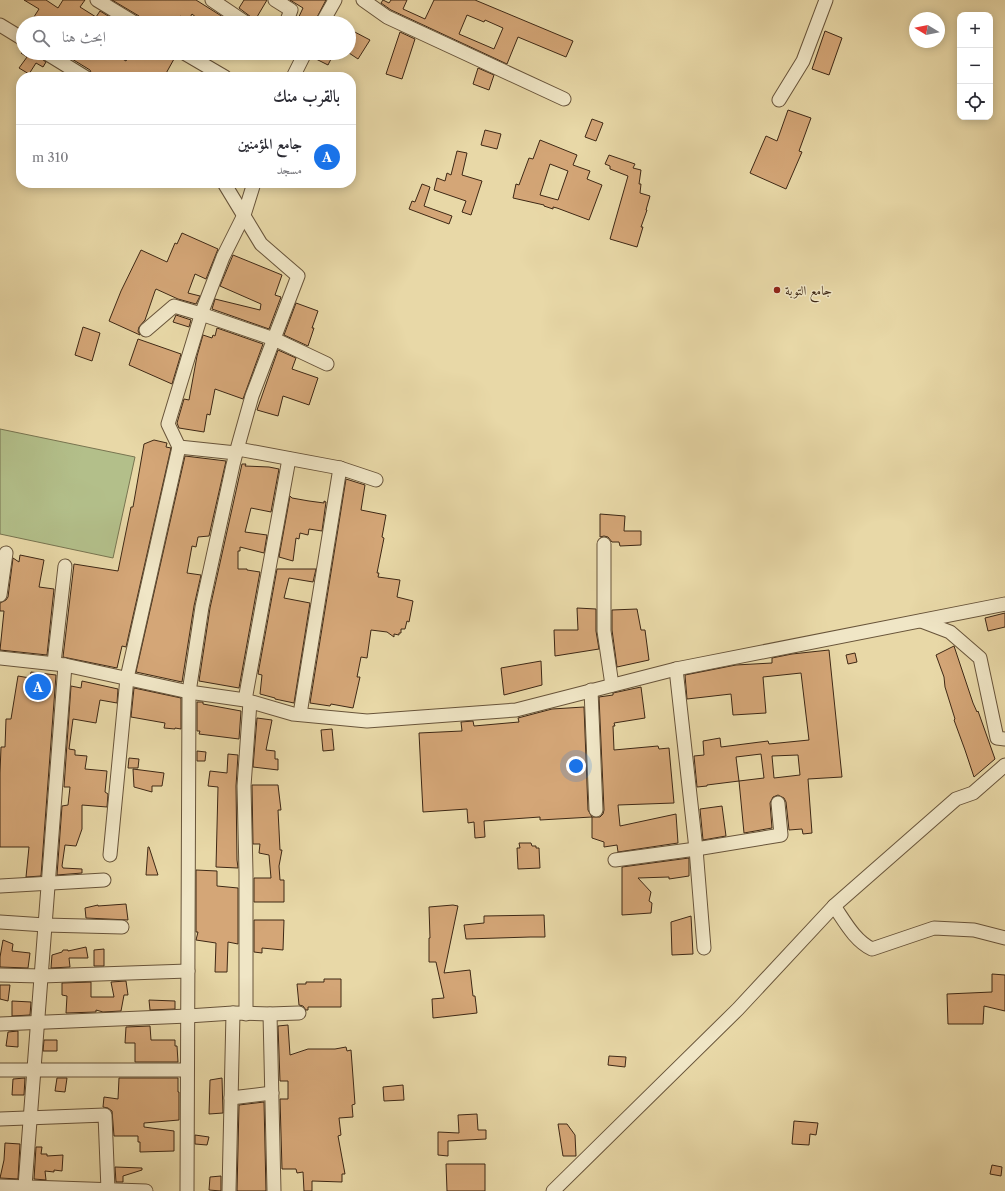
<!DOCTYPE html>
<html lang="ar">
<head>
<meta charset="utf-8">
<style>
  :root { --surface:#fff; --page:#f2f2f3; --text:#2b2b33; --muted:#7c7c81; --line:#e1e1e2; --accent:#1a73e8 }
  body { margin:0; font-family:"Libre Caslon Text",Amiri,serif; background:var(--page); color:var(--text); direction:rtl }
  .controls { position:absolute; right:12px; top:12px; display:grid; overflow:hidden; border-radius:8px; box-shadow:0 2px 10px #0003 }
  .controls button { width:36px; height:36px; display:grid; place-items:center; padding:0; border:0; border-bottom:1px solid var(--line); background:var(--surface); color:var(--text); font:20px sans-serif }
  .compass { position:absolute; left:909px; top:12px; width:36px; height:36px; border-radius:50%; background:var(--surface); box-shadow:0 2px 10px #0003; rotate:280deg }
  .you { position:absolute; left:576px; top:766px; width:14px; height:14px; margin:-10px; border:3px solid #fff; border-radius:50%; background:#1a73e8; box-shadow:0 0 0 6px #1a73e833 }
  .badge { display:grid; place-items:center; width:26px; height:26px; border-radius:50%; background:var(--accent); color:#fff; font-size:13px; font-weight:700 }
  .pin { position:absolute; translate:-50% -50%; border:2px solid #fff; box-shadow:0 1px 4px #0006 }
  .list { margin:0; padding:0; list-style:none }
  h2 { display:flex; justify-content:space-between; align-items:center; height:52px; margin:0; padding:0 16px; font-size:17px }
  h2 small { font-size:13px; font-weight:400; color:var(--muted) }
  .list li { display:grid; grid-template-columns:26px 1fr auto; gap:12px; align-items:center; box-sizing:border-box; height:64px; padding:0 16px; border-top:1px solid var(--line) }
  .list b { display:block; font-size:15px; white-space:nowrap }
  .list p { margin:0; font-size:13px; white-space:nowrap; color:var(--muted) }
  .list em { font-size:13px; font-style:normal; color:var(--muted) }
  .icon { flex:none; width:22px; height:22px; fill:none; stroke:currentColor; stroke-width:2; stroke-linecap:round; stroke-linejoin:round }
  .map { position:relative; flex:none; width:1005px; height:1191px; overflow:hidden; direction:ltr }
  .search { position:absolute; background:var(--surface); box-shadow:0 2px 10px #0003; left:16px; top:16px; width:340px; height:44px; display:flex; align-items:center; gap:10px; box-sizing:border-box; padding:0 14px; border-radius:22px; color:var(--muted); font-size:15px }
  .panel { position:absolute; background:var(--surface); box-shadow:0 2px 10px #0003; left:16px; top:72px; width:340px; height:116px; border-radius:16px; direction:rtl }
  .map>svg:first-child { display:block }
  .park { fill:#b3bf8a; stroke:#787450 }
  .building { fill:#d4a677; stroke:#3e2815; fill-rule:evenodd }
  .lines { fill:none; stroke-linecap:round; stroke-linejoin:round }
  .street-casing { stroke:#68543a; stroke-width:15 }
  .street { stroke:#f0e6c6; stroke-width:13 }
  .poi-dot { fill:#8f2418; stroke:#f0e6c6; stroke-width:1.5 }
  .labels { text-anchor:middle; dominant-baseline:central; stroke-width:3; stroke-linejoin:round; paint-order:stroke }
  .poi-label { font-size:13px; fill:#3e2815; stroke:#f0e6c6; text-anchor:start }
</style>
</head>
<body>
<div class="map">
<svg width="1005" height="1191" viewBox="0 0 1005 1191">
  <rect width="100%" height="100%" fill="#e8d8a7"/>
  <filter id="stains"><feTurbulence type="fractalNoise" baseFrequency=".005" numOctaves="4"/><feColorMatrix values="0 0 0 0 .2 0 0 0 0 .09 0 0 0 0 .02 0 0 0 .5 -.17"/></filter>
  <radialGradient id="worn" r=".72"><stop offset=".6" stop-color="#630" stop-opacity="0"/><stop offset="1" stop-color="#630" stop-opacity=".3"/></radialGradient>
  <!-- park -->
  <path class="park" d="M0,429L135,457L113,558L0,534Z"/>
  <!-- building -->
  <g class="building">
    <path d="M24,0H46L58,8L63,0H85L80,7L96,17L100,11L113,19L111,23H30L39,9Z"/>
    <path d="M112,0H196L223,17L219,23H203L192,14L188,21L180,16L176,23H172L166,19L163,23H143L142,19L139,16Z"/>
    <path d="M244,0H267L254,22L251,17L239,8Z"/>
    <path d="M290,0H326L314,23H296L303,8Z"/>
    <path d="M383,0L389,3L391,0H407L403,9L425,19L434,0H475L573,41L566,57L518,37L507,64L391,10L381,3ZM467,15L484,22L485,20L503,28L494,49L459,34Z"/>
    <path d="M349,29L370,40L358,59L349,53Z"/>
    <path d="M825,31L842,38L829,75L812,69Z"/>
    <path d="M400,32L415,39L402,79L386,74Z"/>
    <path d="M21,53H38L39,57L46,62L43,67L36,63L29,74L19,68L27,57Z"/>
    <path d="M62,53H86L97,59L101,53H112L126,61L130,53H162L174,59L164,77H93L90,70Z"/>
    <path d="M313,53H334L328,65L312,57Z"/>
    <path d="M478,68L494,75L489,90L473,84Z"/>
    <path d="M788,110L811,118L799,151L802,152L786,189L750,173L766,136L777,141Z"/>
    <path d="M592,119L603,123L596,141L585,137Z"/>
    <path d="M485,130L501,134L497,149L481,145Z"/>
    <path d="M540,140L577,155L573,165L590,171L587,179L602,185L589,220L557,208L553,207V209L544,206V205L513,198L516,184L519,185L529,158L533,159ZM550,164L568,171L558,200L540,195Z"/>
    <path d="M457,151L467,153L462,175L482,181L471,215L462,212L466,201L434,190L437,178L445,181L447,173L451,175Z"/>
    <path d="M609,155L635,164L633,168L641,170L639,184H641L640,193L650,196L646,210H647L641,227H643L637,247L610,239L628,176L610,169V166L605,164Z"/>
    <path d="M422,184L430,187L424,206L452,216L449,224L409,209L412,201L415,202Z"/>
    <path d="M182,233L218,249L206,279L195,274L188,293L200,296L196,304L178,299L156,289L155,291L145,320L139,327L138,331L140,335L109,321L121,291L141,250L167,262L175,243L177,244Z"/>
    <path d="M233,255L282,275L275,295L281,297L269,329L212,309L215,299L260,310L261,304L220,286Z"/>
    <path d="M296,303L318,311L312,328H314L308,346L284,335Z"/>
    <path d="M176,315L191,320L189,327L173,322Z"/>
    <path d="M83,327L100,333L92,361L75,355Z"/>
    <path d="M217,328L263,344L243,399L215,389L210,415L207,414L204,432L179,428L177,423L184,399L189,400L197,356L203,335L212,338L213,335L215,336Z"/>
    <path d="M138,339L181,354L172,384L129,365Z"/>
    <path d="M278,350L296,358L292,369L318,378L309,405L283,396L278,416L257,410Z"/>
    <path d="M154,440L167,443L166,447L171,448L126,647L122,646L117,668L63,657L74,564L118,571L131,507H133L144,444Z"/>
    <path d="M185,456L226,461L209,536L198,537L196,547L192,546L187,573L201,575L194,606L182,682L136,672Z"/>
    <path d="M242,464H246L245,466L269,467L279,469L271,512L251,508L245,532L267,535L264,553L240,547V551H238V569H247V570L260,572L239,688L199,681L210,608Z"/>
    <path d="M346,479L365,485L361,510L386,515L382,537L384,538L377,573H379L378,577L400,580L397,597L413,601L409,622L407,621L405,629H401V633H399V635L394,634V637L387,632L371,630L367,658L361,657L357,677H360L353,708L331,704L330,706L310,703Z"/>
    <path d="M290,496L292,498L309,501L324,503V501L326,502L322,531L309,529L308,535L300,533L299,539L296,538L293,561L279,557Z"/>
    <path d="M600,514L625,516L624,531H641V545L620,546L619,542H612L608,537L604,536L600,537Z"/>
    <path d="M20,555L44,560L39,587L54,589L47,655L0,650L4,611H0V603L6,600L8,597L13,558L19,562Z"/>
    <path d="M277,569H316L313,582L289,578L284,598L310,603L294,703L275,699V698L260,694L262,675L258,674Z"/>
    <path d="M577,608L596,609V631L599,649L555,656L554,630H578Z"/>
    <path d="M637,609L641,630H645L649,660L617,667L612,630V610Z"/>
    <path d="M1005,613V627L988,631L985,618Z"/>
    <path d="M954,646L973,703L977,712L978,711L995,759L974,777L965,750L954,720L955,719L945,687L944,677L936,655Z"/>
    <path d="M829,650L842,777L808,779L812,833L803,834L802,829L789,830L786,802L784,798L778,795L773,797L770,803L772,828L744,833L739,781L707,785V786L697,787L694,756L704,755L703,741L720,738L721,747L768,741L769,744L809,740L801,673L763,677L766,713L733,715L731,694L687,699L685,675L736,665L772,663V658L792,654ZM761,754L764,778L739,781L736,757ZM798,755L800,775L774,778L772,756Z"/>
    <path d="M855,653L857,662L848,664L846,655Z"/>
    <path d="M541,661L542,685L504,695L501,668Z"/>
    <path d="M31,672L56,675L41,876L26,877L29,847H0V773L1,747H5L6,719H11L18,676L30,678Z"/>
    <path d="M82,681L118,689L117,703L100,700L96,723L73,719L69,749L75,750V755L87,756L85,769L107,771L105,792L108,794L107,807L82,805V829L76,846L65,845L62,866L63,868L82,869V873L57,875L62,806L68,805L70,787H64L71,686L81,688Z"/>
    <path d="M641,687L645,718L614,723L615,726H613L614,750L658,746L659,749L669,748L674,803L618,805L620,826L676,814L678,843L618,852L617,845L604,847V842L592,838V817H600L603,814L604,810L599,697L613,695V693Z"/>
    <path d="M134,688L181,698V729L175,728V729L164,728L165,723L131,717Z"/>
    <path d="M197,702H203V704L241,711L239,739L199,734L200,731H197Z"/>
    <path d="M584,707L588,810L592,817L540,820V817L484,821L485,837L475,838L474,822L468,823L467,809L423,812L419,733L462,731L461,722L473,721L474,726L519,722L518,718L552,709Z"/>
    <path d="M257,718L272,720L266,750L275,751V759H278V770L253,767Z"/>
    <path d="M332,729L334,750L323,751L321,730Z"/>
    <path d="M197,751L206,752L205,761H197Z"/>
    <path d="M228,754L238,755L236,786L237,860L238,868L216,867L218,787L208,786L210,771L227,773Z"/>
    <path d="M129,758L139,759L138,768H128Z"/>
    <path d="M133,769L164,773L162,786H152V792L134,787Z"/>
    <path d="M252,785H278L281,810H278L280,850H282L279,866L280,880H284V902H254V878H271L269,855L259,853L260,844H253Z"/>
    <path d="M722,806L726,836L703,840L700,809Z"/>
    <path d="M519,843H531L532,846H536V848H539L540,868L518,869L517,848H520Z"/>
    <path d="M148,847H149L158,875H146Z"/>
    <path d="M689,858V876L669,879V877L638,878L651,892L649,901L652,903L651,913L622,915V867Z"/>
    <path d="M196,870L217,871V886L238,888V944L228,942L227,972H215L216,943L196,940L198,932H196Z"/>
    <path d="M126,904L128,920L86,918L85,908L98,905V906Z"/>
    <path d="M453,905L458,906L444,973L470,970L473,996H475L477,1013L433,1018L432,999L444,998L436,962H429V938H430L429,907Z"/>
    <path d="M544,915L545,937H530L466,939L464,925L484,923V916Z"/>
    <path d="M691,916L693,954L672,955L671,922Z"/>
    <path d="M254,920H284L283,950L262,948V953L254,952Z"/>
    <path d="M3,940L13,944L12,951L30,953L28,968L0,967V957Z"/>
    <path d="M86,947L88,958H69L70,967L51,968L52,955L62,952L63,950H68V951Z"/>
    <path d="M104,949V966H94V950Z"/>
    <path d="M992,974L1005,975V1011L984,1006L983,1024H948L947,994L992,992Z"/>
    <path d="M324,979H341V1007H308V1010H306L303,1006L299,1005L297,984H306V982H324Z"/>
    <path d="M126,981L128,995H124L121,1011L103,1012L96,1010V1012L66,1013L67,996L62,995V983L91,982V997H114L111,982Z"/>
    <path d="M0,985H10L8,1001L0,999Z"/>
    <path d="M149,1000L175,1001V1009L150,1010Z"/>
    <path d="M12,1001L31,1002L30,1015L12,1016Z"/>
    <path d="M288,1025L290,1055L308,1049H335L346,1047L347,1051L351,1050L355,1104L352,1105L353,1117L339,1118L341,1135L338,1136L345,1174H342V1182L312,1181V1191H304L303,1172L297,1173L296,1169H282L280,1099H288V1081H280L278,1026Z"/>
    <path d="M150,1026L151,1040H175V1046H177L178,1062H135V1043H125L126,1027Z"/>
    <path d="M18,1031V1047L6,1046L8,1032Z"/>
    <path d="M44,1040H57V1051H43Z"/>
    <path d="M609,1056L626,1057L625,1067L608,1065Z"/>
    <path d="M25,1078L24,1095H12L13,1079Z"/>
    <path d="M57,1078H67L65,1092L55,1091Z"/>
    <path d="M119,1078H178V1092H179V1120L144,1123V1127L174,1131V1151L140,1152V1142H138V1136H114L112,1111L108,1108L103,1107L104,1097L118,1099Z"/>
    <path d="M222,1078L223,1113L209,1114L210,1080Z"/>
    <path d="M403,1085L404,1100L384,1101L383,1087Z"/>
    <path d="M264,1102L266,1191H237L239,1105Z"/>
    <path d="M477,1114L478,1130H486V1139L448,1141V1156L438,1155V1132L459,1133L458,1115Z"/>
    <path d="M794,1121L818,1123L816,1135L810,1134L809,1145L792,1144Z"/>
    <path d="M558,1124H567L575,1135L576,1156H563Z"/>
    <path d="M195,1135L209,1137L207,1145L195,1144Z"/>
    <path d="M5,1143L20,1144L18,1179L0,1178L4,1160Z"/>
    <path d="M36,1147H42L41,1154H47V1156L63,1155L62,1171L54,1170V1172L45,1171L46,1180L34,1179Z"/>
    <path d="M446,1164H485V1191H447Z"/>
    <path d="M992,1165L1002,1167L1001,1176L990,1174Z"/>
    <path d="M115,1167L142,1168V1170L123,1176V1182H116Z"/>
    <path d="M221,1176V1191L209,1190L210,1177Z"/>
  </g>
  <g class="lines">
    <defs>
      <g id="street">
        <path d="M97,0L135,23"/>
        <path d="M212,0L246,23"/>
        <path d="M275,0L291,10L286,23"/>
        <path d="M363,0L387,17L564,99"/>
        <path d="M322,23L335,0"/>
        <path d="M0,25L23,39"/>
        <path d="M46,53L85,77"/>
        <path d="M184,53L225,77"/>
        <path d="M293,77L305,53"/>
        <path d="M779,100L803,61L826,0"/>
        <path d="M224,183L261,244L298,276L252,396L236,453"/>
        <path d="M146,330L174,306L201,314L274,339L327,364"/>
        <path d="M179,447L236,453L233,465L202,607L189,692L187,1191"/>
        <path d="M238,449L340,468L376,480"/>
        <path d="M604,544V631L612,685"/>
        <path d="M0,595L6,553"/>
        <path d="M921,621L950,632L980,658L997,738L1005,739"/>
        <path d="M0,658L65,665L189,692L245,700L293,714L367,721L516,710L676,669L1005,604"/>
        <path d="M54,663L65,566"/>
        <path d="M676,669L696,849L704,948"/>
        <path d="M591,690L596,810"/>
        <path d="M245,700L289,459"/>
        <path d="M300,714L340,468"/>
        <path d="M110,855L127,678L179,447L168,424L203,309L223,257L244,215L254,183"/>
        <path d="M615,860L696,849L781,835L778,803"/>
        <path d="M0,886L104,880"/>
        <path d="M834,906C845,922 855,941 872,949L934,928L974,930L1005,938"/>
        <path d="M0,922L45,925L122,927"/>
        <path d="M0,975L41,976L188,971"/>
        <path d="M246,1014V873L244,786L250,702"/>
        <path d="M270,1014L274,1191"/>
        <path d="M0,1024L188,1016L233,1013L270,1014L299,1013"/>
        <path d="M0,1070H187"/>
        <path d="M231,1098L272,1093"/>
        <path d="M0,1119L105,1115L108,1190"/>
        <path d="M0,1186L146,1191"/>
        <path d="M25,1186L65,665"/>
        <path d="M229,1191L233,1013"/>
        <path d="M553,1191L738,1009L834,906L956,799L973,793L1005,765"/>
      </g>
    </defs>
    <!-- street casing -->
    <use href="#street" class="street-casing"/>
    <!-- street -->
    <use href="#street" class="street"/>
  </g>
  <!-- markers -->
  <circle class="poi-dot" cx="777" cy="290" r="4"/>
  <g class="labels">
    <!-- poi labels -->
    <g class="poi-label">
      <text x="785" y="290">جامع التوبة</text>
    </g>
  </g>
  <rect width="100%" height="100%" filter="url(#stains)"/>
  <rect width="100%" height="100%" fill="url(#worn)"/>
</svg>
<div class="controls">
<button>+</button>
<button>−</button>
<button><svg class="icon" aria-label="locate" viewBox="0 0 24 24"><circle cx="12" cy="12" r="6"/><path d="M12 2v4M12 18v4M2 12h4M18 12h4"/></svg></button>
</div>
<svg class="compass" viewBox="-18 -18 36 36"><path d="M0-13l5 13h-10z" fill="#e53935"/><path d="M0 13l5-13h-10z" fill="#7c7c81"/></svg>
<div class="you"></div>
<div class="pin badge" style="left:38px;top:687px">A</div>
<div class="search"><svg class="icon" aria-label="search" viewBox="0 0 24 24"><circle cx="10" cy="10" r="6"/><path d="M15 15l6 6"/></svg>ابحث هنا</div>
<section class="panel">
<h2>بالقرب منك<small></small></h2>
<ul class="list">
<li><span class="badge">A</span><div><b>جامع المؤمنين</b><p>مسجد</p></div><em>310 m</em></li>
</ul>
</section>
</div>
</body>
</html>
